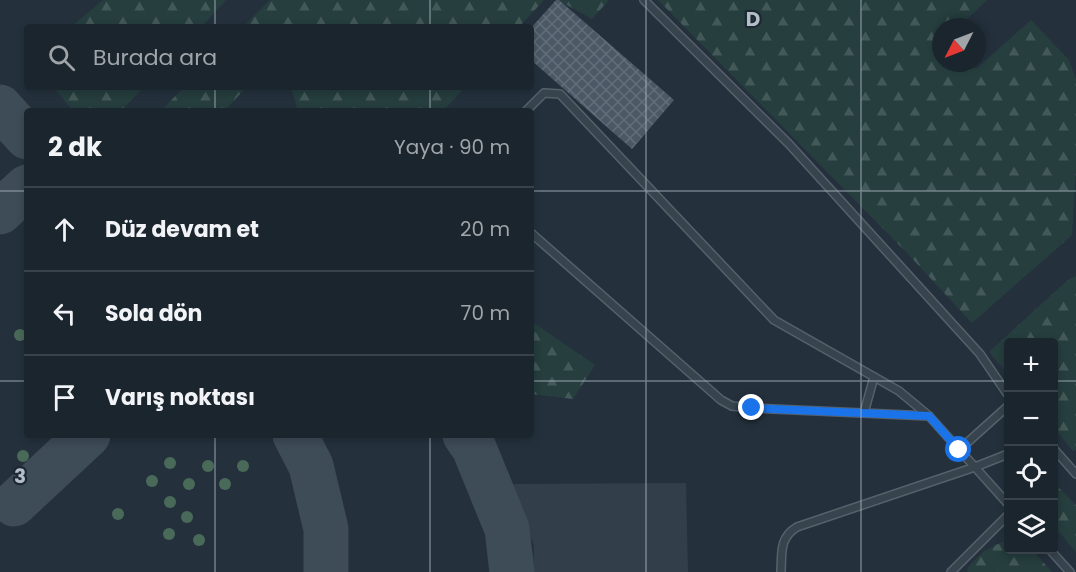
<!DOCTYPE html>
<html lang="tr">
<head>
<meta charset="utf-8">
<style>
  :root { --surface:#1b252e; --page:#28313a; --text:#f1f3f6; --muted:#a0a5aa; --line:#39424a }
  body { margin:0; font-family:Poppins,sans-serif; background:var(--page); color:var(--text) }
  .controls { position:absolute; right:18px; bottom:18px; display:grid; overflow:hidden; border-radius:6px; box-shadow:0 3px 9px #0003 }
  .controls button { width:54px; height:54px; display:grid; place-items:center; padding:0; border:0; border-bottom:2px solid var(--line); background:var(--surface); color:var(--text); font:30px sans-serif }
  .compass { position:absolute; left:932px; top:18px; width:54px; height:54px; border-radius:50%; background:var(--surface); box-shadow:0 3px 9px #0003; rotate:228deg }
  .stop { position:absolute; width:18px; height:18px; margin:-14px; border:4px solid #1a73e8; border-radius:50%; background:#fff }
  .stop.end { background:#1a73e8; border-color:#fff; box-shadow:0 2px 6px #0008 }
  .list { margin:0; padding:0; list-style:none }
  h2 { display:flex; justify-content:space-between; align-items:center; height:78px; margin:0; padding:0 24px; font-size:26px }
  h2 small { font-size:20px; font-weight:400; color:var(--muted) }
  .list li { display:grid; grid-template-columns:39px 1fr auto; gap:18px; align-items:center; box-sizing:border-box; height:84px; padding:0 24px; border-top:2px solid var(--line) }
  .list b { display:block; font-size:22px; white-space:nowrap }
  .list em { font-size:20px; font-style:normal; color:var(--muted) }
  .icon { flex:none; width:33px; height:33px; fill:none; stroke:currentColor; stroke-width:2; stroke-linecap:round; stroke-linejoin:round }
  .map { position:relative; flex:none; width:1076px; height:572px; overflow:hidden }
  .search { position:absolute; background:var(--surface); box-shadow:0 3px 9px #0003; left:24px; top:24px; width:510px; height:66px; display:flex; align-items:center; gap:15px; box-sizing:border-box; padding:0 21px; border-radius:6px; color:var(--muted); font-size:22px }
  .panel { position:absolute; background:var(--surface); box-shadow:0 3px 9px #0003; left:24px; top:108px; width:510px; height:330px; border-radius:6px }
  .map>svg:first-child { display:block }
  .airport { fill:#323e4a }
  .forest { fill:url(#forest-firs) }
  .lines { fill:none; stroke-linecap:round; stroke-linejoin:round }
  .taxiway { stroke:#3e4c58; stroke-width:45 }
  .building { fill:url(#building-cross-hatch) }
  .service-casing { stroke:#56616b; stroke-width:10 }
  .service { stroke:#37434d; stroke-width:7 }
  .tree { fill:#4a6a59 }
  .route { stroke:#1a73e8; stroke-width:8 }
  .grid { fill:none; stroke:#b3bec8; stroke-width:1.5; stroke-opacity:0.55 }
  .grid-label { font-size:20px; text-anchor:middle; font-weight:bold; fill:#b3bec8; stroke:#1d2832; stroke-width:4.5; stroke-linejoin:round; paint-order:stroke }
</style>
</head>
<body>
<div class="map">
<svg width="1076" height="572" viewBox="0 0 1076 572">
  <defs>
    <pattern id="forest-firs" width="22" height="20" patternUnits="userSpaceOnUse" patternTransform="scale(1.5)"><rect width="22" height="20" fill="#263e3e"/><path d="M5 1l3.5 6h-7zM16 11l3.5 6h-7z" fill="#435858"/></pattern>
    <pattern id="building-cross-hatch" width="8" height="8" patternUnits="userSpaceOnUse" patternTransform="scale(1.5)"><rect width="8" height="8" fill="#4a5965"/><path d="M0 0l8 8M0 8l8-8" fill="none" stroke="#626f7a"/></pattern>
  </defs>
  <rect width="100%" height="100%" fill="#24313d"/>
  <!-- airport -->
  <path class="airport" d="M686,483L688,572H533L534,546L512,484Z"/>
  <!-- forest -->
  <g class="forest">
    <path d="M103,0H226L201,27H71Z"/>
    <path d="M270,0H544L519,27H243Z"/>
    <path d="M558,0H609L592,19Z"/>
    <path d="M658,0H987L959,27H941V63H969L976,69L1031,20L1069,60L1076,80V169L1072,235L972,323L907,253Z"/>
    <path d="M53,87H144L121,111H73Z"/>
    <path d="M184,87H247L224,111H161Z"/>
    <path d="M291,87H465L443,111H298Z"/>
    <path d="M1076,276V449L1073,451L1054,428V342H1008V374L989,352L1069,279Z"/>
    <path d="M531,321L595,365L573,399L531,394Z"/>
    <path d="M1054,483L1076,505V552L1054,526Z"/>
    <path d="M1008,539V550H1032L1052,572H968L967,568L984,551Z"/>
  </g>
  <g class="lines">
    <!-- taxiway -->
    <g class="taxiway">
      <path d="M0,107L27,137"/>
      <path d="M0,212L27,187"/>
      <path d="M295,435L311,466L326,529V572"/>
      <path d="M465,435L474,448L507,529L512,572"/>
      <path d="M14,504L88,435"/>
    </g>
  </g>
  <!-- building -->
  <path class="building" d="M556,0H559L674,100L632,149L531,60V28Z"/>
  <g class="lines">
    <defs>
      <g id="service">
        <path d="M644,0L789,144L980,354L1008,395"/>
        <path d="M526,111L544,93L560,94L774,320L899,391L929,416L1008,504"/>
        <path d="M531,233L721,400L732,406L752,408L929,416"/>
        <path d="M864,413L874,377"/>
        <path d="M1054,449L1076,474"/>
        <path d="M959,450L1008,406"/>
        <path d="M1050,550L1070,572"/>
        <path d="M781,572C782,553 779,538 797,527L975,467L1008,454"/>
        <path d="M951,572L1008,515"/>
      </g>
    </defs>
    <!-- service casing -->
    <use href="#service" class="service-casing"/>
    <!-- service -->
    <use href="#service" class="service"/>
  </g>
  <!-- trees -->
  <g class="tree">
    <circle cx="20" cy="335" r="6"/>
    <circle cx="23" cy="456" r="6"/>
    <circle cx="170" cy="463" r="6"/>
    <circle cx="208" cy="466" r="6"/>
    <circle cx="243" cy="466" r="6"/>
    <circle cx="152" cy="481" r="6"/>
    <circle cx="189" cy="484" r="6"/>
    <circle cx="225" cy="484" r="6"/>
    <circle cx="170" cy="502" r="6"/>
    <circle cx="118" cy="514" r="6"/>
    <circle cx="187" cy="517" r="6"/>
    <circle cx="169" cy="534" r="6"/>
    <circle cx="199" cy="540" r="6"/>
  </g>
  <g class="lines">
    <!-- route -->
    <path class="route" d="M752,408L929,416L959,450"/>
  </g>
  <!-- grid -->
  <path class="grid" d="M215,0V27M430,0V27M646,0V572M861,0V572M215,87V111M430,87V111M0,191H27M531,191H1076M0,381H27M531,381H1008M1054,381H1076M215,435V572M430,435V572"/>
  <g class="grid-label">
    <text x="753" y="26">D</text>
    <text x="20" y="483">3</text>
  </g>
</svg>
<div class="controls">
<button>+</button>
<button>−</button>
<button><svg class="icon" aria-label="locate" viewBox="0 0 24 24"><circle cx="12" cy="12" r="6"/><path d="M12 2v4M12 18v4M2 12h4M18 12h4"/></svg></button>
<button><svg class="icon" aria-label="layers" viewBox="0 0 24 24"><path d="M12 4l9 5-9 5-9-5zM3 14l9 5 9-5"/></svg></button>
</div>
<svg class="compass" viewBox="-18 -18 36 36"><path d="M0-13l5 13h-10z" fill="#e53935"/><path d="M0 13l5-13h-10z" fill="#a0a5aa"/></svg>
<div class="stop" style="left:959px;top:450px"></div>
<div class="stop end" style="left:752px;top:408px"></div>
<div class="search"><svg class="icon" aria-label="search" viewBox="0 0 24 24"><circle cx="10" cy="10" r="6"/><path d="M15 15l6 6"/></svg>Burada ara</div>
<section class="panel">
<h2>2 dk<small>Yaya · 90 m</small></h2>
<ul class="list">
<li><svg class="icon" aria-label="ahead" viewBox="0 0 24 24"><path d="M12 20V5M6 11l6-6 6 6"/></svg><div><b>Düz devam et</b></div><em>20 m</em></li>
<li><svg class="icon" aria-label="left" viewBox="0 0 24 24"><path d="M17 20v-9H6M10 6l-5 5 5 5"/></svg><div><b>Sola dön</b></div><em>70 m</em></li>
<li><svg class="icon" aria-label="arrive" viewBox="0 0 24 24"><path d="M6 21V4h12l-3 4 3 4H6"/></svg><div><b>Varış noktası</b></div></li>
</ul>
</section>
</div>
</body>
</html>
